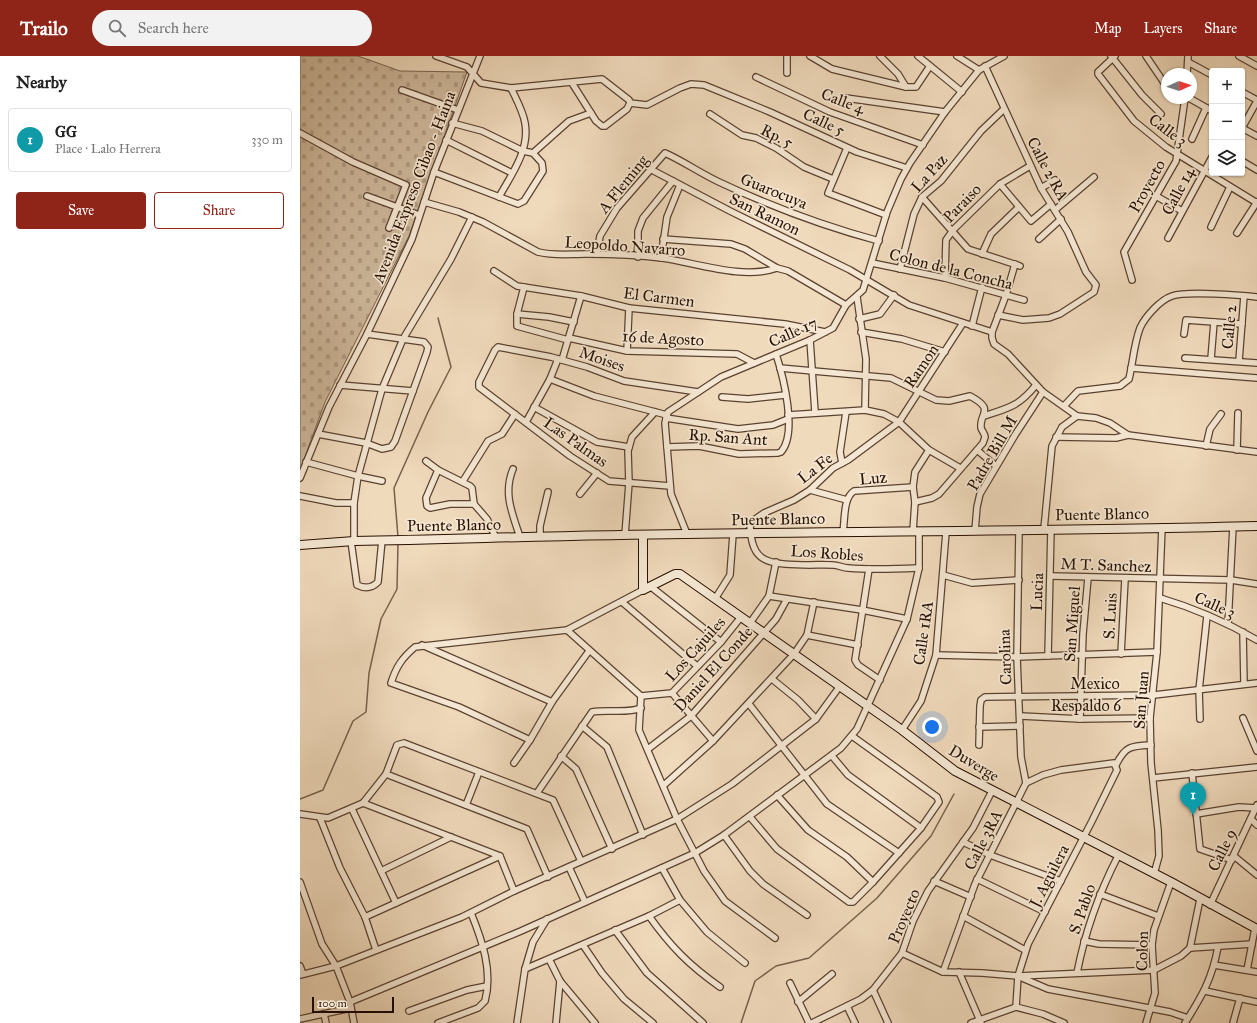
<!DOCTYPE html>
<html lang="en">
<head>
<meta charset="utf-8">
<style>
  :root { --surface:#fff; --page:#f2f2f2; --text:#222; --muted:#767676; --line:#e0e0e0; --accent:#8f2418 }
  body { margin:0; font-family:"IM FELL Great Primer",serif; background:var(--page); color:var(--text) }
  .controls { position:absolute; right:12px; top:12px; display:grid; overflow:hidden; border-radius:4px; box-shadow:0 1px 3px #0004 }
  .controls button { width:36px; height:36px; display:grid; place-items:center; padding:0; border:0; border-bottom:1px solid var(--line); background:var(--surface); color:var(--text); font:20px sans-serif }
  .compass { position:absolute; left:861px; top:12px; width:36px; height:36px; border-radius:50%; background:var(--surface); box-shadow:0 1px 3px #0004; rotate:87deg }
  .scale { position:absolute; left:12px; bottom:10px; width:82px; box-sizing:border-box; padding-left:4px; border:2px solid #281001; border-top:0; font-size:11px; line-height:14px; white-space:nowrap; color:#281001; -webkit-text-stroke:3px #f5e7d3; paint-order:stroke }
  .you { position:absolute; left:632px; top:671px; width:14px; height:14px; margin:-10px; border:3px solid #fff; border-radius:50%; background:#1a73e8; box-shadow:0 0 0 6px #1a73e833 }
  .badge { display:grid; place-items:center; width:26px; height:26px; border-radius:50%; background:var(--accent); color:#fff; font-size:13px; font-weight:700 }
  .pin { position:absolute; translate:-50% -33px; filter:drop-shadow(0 1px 2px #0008) }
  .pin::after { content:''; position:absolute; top:21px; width:14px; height:12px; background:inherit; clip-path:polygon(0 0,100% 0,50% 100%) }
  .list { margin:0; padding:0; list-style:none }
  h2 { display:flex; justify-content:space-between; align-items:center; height:52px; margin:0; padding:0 16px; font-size:17px }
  h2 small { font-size:13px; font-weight:400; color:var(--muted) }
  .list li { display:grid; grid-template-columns:26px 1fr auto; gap:12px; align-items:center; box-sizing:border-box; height:64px; margin:0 8px 8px; padding:0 8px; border:1px solid var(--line); border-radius:4px }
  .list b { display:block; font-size:15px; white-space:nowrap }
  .list p { margin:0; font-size:13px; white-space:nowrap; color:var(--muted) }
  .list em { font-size:13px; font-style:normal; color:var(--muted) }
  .actions { display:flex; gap:8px; padding:12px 16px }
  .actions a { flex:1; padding:9px 0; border:1px solid var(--accent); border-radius:4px; text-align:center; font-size:14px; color:var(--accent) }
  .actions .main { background:var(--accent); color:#fff }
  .icon { flex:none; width:22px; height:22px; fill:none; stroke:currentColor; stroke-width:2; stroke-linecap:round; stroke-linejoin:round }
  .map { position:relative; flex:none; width:957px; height:967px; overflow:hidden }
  header { display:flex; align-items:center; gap:24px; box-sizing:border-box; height:56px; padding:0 20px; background:var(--accent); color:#fff }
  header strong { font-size:19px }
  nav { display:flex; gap:22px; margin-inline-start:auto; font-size:14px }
  .search { width:280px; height:36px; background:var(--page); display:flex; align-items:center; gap:10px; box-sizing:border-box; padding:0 14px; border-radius:22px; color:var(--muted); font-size:15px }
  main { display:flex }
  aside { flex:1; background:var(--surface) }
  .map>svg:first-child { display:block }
  .cemetery { fill:url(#cemetery-stones); stroke:#7b644e }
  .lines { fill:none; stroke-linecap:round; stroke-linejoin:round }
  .stream { stroke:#77604b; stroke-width:1.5 }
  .street-casing { stroke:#5a4230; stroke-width:8 }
  .secondary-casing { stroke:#281001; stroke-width:10 }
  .street { stroke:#f5e7d3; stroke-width:5.5 }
  .secondary { stroke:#f5e7d3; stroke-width:8 }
  .labels { text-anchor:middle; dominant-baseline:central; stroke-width:3.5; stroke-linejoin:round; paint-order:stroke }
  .street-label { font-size:16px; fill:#281001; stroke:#f5e7d3 }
</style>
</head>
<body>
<header>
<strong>Trailo</strong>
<div class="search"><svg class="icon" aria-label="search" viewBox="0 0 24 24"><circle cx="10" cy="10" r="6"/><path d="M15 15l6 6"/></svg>Search here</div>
<nav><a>Map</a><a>Layers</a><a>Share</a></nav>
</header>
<main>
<aside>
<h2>Nearby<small></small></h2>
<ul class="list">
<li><span class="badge" style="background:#0f9aa8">1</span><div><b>GG</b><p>Place · Lalo Herrera</p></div><em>330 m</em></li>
</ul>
<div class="actions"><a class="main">Save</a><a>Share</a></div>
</aside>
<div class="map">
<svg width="957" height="967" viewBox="0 0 957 967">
  <defs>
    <pattern id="cemetery-stones" width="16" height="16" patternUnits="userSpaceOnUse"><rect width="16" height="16" fill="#ceb89c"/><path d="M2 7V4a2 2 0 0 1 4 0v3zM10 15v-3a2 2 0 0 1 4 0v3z" fill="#b19d85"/></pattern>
  </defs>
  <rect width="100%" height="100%" fill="#f0dabc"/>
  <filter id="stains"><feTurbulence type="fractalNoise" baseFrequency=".005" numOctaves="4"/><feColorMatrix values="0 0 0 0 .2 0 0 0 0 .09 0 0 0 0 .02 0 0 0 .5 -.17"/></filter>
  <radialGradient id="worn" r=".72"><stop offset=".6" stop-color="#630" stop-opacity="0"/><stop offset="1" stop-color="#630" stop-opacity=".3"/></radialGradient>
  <!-- cemetery -->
  <path class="cemetery" d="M0,0H58L100,15L167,16L109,180L25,346L0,414Z"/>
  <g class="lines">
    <!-- stream -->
    <g class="stream">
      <path d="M98,481L94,432L128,356L151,311L138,262"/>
      <path d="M0,743L23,734L53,665L66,656L69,617L81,563L97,533L98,487"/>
      <path d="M441,967L455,925L476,910L509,902L577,842L631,780L654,738"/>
    </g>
    <defs>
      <g id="street">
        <path d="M136,0L167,11L181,27L211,32L302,23L329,44L330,47"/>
        <path d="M510,0L532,13L606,31H616L630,10"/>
        <path d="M580,0L598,18L606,31"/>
        <path d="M618,0L662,36"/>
        <path d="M657,0L679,14"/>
        <path d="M811,0L842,39L861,58"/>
        <path d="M815,0L798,16V18L834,65L866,91L957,147"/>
        <path d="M846,0L867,31"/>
        <path d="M939,0L957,10"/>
        <path d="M888,6L912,19"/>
        <path d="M685,10L741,132L768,176L786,216L796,229L794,236L760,258L749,262L723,264L698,259"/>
        <path d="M487,17V0"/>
        <path d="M887,18L888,0"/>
        <path d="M456,21L530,56L623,89"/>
        <path d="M272,27L296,65L302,70H305L327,53L330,47"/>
        <path d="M102,34L158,54"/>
        <path d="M942,36L957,44"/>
        <path d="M546,42L645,56"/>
        <path d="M889,42L912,55"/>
        <path d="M330,47L347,49L380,32L391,28L404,29L470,56L557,96L607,112"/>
        <path d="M410,58L442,79L456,82L476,92L504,111L533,123"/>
        <path d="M942,72L957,45"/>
        <path d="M942,72L957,80"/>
        <path d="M0,77L53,106L106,129L89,172"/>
        <path d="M892,83L906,52"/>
        <path d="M146,84L212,117"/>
        <path d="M547,92L528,137L586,159"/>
        <path d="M233,97L269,65L291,57"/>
        <path d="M942,105L957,114"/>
        <path d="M352,114L430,155L550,214L609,249L692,276"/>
        <path d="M134,116L218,148L224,145L243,115L242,107L233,97L223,95L182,75L152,67"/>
        <path d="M700,128L731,165L751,148"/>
        <path d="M741,132L755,124"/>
        <path d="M67,140L119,159"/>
        <path d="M856,140L882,155"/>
        <path d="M199,141C211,119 230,94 225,67C223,55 216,43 211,32"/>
        <path d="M622,141L668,193L720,210"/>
        <path d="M124,146L159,156L183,166L238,196C253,200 270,198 286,198C311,198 338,199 362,202C397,207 443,224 477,212"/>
        <path d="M755,154L794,121"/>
        <path d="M911,171L930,131"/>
        <path d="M937,177L957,146"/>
        <path d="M868,182L912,101"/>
        <path d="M363,183L431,188L445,193L477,212L488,215L546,249"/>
        <path d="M739,183L761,163"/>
        <path d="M297,198L300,180L317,152L365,97C383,105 400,117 419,126C470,150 523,170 579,185"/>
        <path d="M682,198L691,178L719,151"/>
        <path d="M338,201V175L343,162L373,125"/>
        <path d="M361,202L367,161L380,129"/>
        <path d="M572,207L645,222L724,244"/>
        <path d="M715,208L706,239L692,276V282L694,288L708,298L743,336L777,360L796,362L810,367L828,379L957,396"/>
        <path d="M600,213L614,158L622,141L641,125L681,75L704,53"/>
        <path d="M194,215L217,230L281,240L329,252L485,268L525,276"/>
        <path d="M645,222L646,184L653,174L700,128L730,110"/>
        <path d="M832,224L824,196L876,105L885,42"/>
        <path d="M224,231L217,258V270L268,284"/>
        <path d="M557,241L566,303L565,354"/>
        <path d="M217,258L249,261L274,266"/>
        <path d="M559,263L580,258L594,239"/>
        <path d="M672,270L682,231"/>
        <path d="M561,276L602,283L645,296"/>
        <path d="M884,278L886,264L942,268"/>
        <path d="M269,282L327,295L437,298L454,307"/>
        <path d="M510,284L515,356"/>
        <path d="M327,295L329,252"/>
        <path d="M885,302L957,307"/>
        <path d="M911,303L914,266"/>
        <path d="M262,304L281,240"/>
        <path d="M939,305L944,240"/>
        <path d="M480,312L591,322L636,344L649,345L670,340C696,354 679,357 681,372C682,375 685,378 685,381L683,387L639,438L632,442L615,446"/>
        <path d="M831,312L957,322"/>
        <path d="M250,323L294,340L367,359"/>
        <path d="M40,329L113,335"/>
        <path d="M422,341L448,343L485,339"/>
        <path d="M764,350L778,335L820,330L829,323C833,306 834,288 840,272C845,261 860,244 872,240C886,235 940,239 957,241"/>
        <path d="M234,351L297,386L329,391"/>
        <path d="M488,359L565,354L584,358L599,366L629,394L660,412"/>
        <path d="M684,360C709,352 719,350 736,329"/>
        <path d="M366,362L438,373L473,369L488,363"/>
        <path d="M226,366L250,323L258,303"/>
        <path d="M18,378L66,387L82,393L91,391L95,385L127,296L128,291L124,286L67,278"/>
        <path d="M756,381L816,382L828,379"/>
        <path d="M906,390L910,373L921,358"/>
        <path d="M367,391L399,390L439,398L478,397L481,396C498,377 483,320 476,298"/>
        <path d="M677,394L696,410"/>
        <path d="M937,394L938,357"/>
        <path d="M126,405L138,414L170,430L172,432L174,448L187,463L196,482"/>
        <path d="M6,406L58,420L82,425"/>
        <path d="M542,407L540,396L546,356"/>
        <path d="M213,413C203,437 212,457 220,481"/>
        <path d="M138,414L126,442L127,450L130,452L150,448H174"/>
        <path d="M0,422L29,351L67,278L112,183L134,116L180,0"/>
        <path d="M163,425L188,385L202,378L215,358"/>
        <path d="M370,430L309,425L270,400L179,331V326L195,294L198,291L251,301L287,311L324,325L398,336"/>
        <path d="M510,434L547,444"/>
        <path d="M280,438L297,417"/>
        <path d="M0,440L36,447H54"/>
        <path d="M744,473L752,390L762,371L777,360"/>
        <path d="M719,474L717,601L721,701L726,727"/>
        <path d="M613,475L615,446L613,431L615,416L629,394"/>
        <path d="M675,475L677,451L680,438L715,379L743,336"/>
        <path d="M543,476C545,464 543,442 554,435L613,431"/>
        <path d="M387,478L371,438L365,367L368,356L421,321L510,284L533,272L546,249L563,234L587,156L601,123L610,107L645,56L679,14L704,0"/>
        <path d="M325,479L329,427L328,395L332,381L355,356"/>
        <path d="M240,481V470L248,436"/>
        <path d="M51,485L57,529C65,533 72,532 78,526L82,484"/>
        <path d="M54,485V447L58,420L82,333L103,283L151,203L172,161"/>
        <path d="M619,512C595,513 572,514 548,512C543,512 538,509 533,509C516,508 474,512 461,501C452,494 451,481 450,470L454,464L464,457L494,444L510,434L533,412L548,404L599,366L663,267"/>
        <path d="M569,513L555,604L558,609L580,624"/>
        <path d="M643,519L672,527L719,524"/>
        <path d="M751,520L931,524L957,528"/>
        <path d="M350,530L421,586"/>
        <path d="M469,540L562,554L607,563"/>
        <path d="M860,542C894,552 926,566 957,584"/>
        <path d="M415,543L430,519L433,478"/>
        <path d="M322,546L397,610"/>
        <path d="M450,567L469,540L476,506"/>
        <path d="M928,568L933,470"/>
        <path d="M267,574L341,640L339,674L377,763L404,815L425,845L475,882"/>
        <path d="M943,576L944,628"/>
        <path d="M507,579L558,589"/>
        <path d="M122,589L252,646"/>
        <path d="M289,595L252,646L230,684L159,651L91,627C96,611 102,602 115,591L267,574L343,534"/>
        <path d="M821,598L825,523"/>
        <path d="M636,599L717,601L857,596"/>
        <path d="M748,600L751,473"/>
        <path d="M472,623L498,644L516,663"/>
        <path d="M372,637L413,685"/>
        <path d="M341,640L372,637L421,586L441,561"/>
        <path d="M449,648L527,748L599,797"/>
        <path d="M721,660L780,663L850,662"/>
        <path d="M943,662L957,695"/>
        <path d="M780,663L783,578L788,522"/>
        <path d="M900,663L899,634L907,560"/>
        <path d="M282,670L307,691L343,779"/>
        <path d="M679,671L720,670"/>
        <path d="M602,674L621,645L636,599L646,476"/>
        <path d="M552,680L637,741L639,746L621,772L573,826"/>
        <path d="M679,689L680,650L681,644L685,641L854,639L957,627"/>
        <path d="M348,693L391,660L476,563L487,543"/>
        <path d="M261,700L276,713L312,793"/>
        <path d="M532,700L548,719L621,772"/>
        <path d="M214,707L230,684"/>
        <path d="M816,709C825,690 831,690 851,689"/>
        <path d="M892,717L900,793L932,804"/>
        <path d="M86,718L227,773L248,821"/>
        <path d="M853,722L957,711"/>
        <path d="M364,729L413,685L494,598L507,579L514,546"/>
        <path d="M237,737L292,656C308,653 327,658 341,652"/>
        <path d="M63,747L200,800L214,835"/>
        <path d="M166,749L179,716"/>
        <path d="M52,753L96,847"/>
        <path d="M0,758L28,762L63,747L86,718L97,689L104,687L253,744L281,805"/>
        <path d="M896,758L939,751L956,752"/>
        <path d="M450,761L477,793L549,846H553L573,826L547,801L508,774L477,739"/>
        <path d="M20,762L40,812L65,861L76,894"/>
        <path d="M951,763L957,769"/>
        <path d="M424,779L450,815L463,828L507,859"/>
        <path d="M663,786L690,799L761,825"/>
        <path d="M934,800L957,819"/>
        <path d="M269,811L285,846"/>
        <path d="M362,812L380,844L407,876L445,907"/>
        <path d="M81,815L151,781"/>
        <path d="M854,818L859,800L858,774L851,707L850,662L857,596L862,471"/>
        <path d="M677,823L745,856"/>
        <path d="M634,825L671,841"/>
        <path d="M0,826L22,888L36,910L50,946L54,967"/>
        <path d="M800,838L858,860"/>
        <path d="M910,849L957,749"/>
        <path d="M349,860C371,891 389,909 420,931"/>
        <path d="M663,860L725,894"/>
        <path d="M65,861L200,800"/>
        <path d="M315,874L347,917L403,967"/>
        <path d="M784,885L799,888L852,889"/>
        <path d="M283,889L302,917L324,943L353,967"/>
        <path d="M890,892L952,888"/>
        <path d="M602,897L643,916L682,917L718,920L854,914L881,900L890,892L900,843"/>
        <path d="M249,903L260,925L295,967"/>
        <path d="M914,909L957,916"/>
        <path d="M0,910L3,918"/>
        <path d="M225,913L349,860L380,844"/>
        <path d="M947,914L955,872"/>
        <path d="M643,916L675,828L726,727L743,719L761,714L814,707L817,714L792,765L728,888L718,920L716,951"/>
        <path d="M659,916L681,967"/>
        <path d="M777,917C785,876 799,837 818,800"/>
        <path d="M0,919L36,910L162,861L214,835L377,763L432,728L516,663L540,630"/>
        <path d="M720,921L748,933L870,956L888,962"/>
        <path d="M490,927L509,967"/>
        <path d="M573,934L588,967"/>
        <path d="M905,935L957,946"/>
        <path d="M50,946L221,875L395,797L424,779L541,692L557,673L607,563L619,512V475"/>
        <path d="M498,946L532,918"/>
        <path d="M547,950L555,967"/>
        <path d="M716,951L743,958L764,967"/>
        <path d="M109,955L167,934L187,930"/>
        <path d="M24,958L26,967"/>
        <path d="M0,963L51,952"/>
        <path d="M138,967L178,952L185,945C193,915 182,884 171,857"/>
        <path d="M217,967L225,913L233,886L247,863"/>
        <path d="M256,967L260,925"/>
        <path d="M512,967L561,943L573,934L602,897L613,865L628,835L673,772L692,735"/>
        <path d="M671,967L716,951"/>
        <path d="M846,967L855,937L852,889L854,874L871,826"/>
        <path d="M885,967C902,940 912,923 918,891"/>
        <path d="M933,967L940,942"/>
      </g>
      <g id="secondary">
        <path d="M343,479V534L375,518H380L602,674L655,715L871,826L957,873"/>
        <path d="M0,489L54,485C164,483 275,479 385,478C576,475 766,475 957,470"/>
      </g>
    </defs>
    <!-- street casing -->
    <use href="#street" class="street-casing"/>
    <!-- secondary casing -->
    <use href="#secondary" class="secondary-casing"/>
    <!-- street -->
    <use href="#street" class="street"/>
    <!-- secondary -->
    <use href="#secondary" class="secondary"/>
  </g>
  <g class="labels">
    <!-- street labels -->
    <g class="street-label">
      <text transform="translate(543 45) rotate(21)">Calle 4</text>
      <text transform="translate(524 66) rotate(25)">Calle 5</text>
      <text transform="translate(868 74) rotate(37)">Calle 3</text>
      <text transform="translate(477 80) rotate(27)">Rp. 5</text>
      <text transform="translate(748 113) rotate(62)">Calle 2 RA</text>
      <text transform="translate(629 117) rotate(-48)">La Paz</text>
      <text transform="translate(323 128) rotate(-51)">A Fleming</text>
      <text transform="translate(847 130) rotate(-61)">Proyecto</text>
      <text transform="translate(114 131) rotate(-69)">Avenida Expreso Cibao - Haina</text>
      <text transform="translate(474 135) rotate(22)">Guarocuya</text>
      <text transform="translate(878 135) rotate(-62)">Calle 14</text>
      <text transform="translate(662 147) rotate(-46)">Paraiso</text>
      <text transform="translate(465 158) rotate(26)">San Ramon</text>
      <text transform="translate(325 190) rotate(4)">Leopoldo Navarro</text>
      <text transform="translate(651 213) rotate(14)">Colon de la Concha</text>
      <text transform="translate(359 241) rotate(7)">El Carmen</text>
      <text transform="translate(929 271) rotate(-85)">Calle 2</text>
      <text transform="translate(493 276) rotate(-24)">Calle 17</text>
      <text transform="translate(363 282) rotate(3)">16 de Agosto</text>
      <text transform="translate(302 303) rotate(19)">Moises</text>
      <text transform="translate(621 310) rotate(-56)">Ramon</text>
      <text transform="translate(428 381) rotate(4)">Rp. San Ant</text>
      <text transform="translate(276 386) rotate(35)">Las Palmas</text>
      <text transform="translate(692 397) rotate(-60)">Padre Bill M</text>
      <text transform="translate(515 412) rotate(-38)">La Fe</text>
      <text transform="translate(573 422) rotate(-5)">Luz</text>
      <text transform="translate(802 458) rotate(-1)">Puente Blanco</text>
      <text transform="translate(478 463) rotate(-1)">Puente Blanco</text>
      <text transform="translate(154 469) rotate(-1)">Puente Blanco</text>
      <text transform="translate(527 497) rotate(4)">Los Robles</text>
      <text transform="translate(806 509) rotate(2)">M T. Sanchez</text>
      <text transform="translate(737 536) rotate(-88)">Lucia</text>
      <text transform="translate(915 549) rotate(24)">Calle 3</text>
      <text transform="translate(810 560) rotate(-87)">S. Luis</text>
      <text transform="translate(772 568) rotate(-86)">San Miguel</text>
      <text transform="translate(623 577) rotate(-82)">Calle 1RA</text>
      <text transform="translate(395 593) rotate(-48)">Los Cajuiles</text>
      <text transform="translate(705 601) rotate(-92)">Carolina</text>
      <text transform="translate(413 613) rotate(-48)">Daniel El Conde</text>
      <text x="795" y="627">Mexico</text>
      <text transform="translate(841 644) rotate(-86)">San Juan</text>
      <text x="786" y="649">Respaldo 6</text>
      <text transform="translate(674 707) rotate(31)">Duverge</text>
      <text transform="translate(683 784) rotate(-63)">Calle 3RA</text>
      <text transform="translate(922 794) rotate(-64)">Calle 9</text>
      <text transform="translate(749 820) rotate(-63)">J. Aguilera</text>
      <text transform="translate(782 853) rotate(-71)">S. Pablo</text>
      <text transform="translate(604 860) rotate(-67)">Proyecto</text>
      <text transform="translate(842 895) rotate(-89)">Colon</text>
    </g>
  </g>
  <rect width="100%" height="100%" filter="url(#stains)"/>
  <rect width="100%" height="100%" fill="url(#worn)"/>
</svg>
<div class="controls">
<button>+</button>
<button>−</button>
<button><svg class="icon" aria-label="layers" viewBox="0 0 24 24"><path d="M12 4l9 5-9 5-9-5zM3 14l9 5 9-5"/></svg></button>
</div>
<svg class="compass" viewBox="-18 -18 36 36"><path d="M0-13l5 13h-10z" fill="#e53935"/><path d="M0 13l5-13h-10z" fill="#767676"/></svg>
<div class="scale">100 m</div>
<div class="you"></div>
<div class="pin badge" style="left:893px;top:759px;background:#0f9aa8">1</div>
</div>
</main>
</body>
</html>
